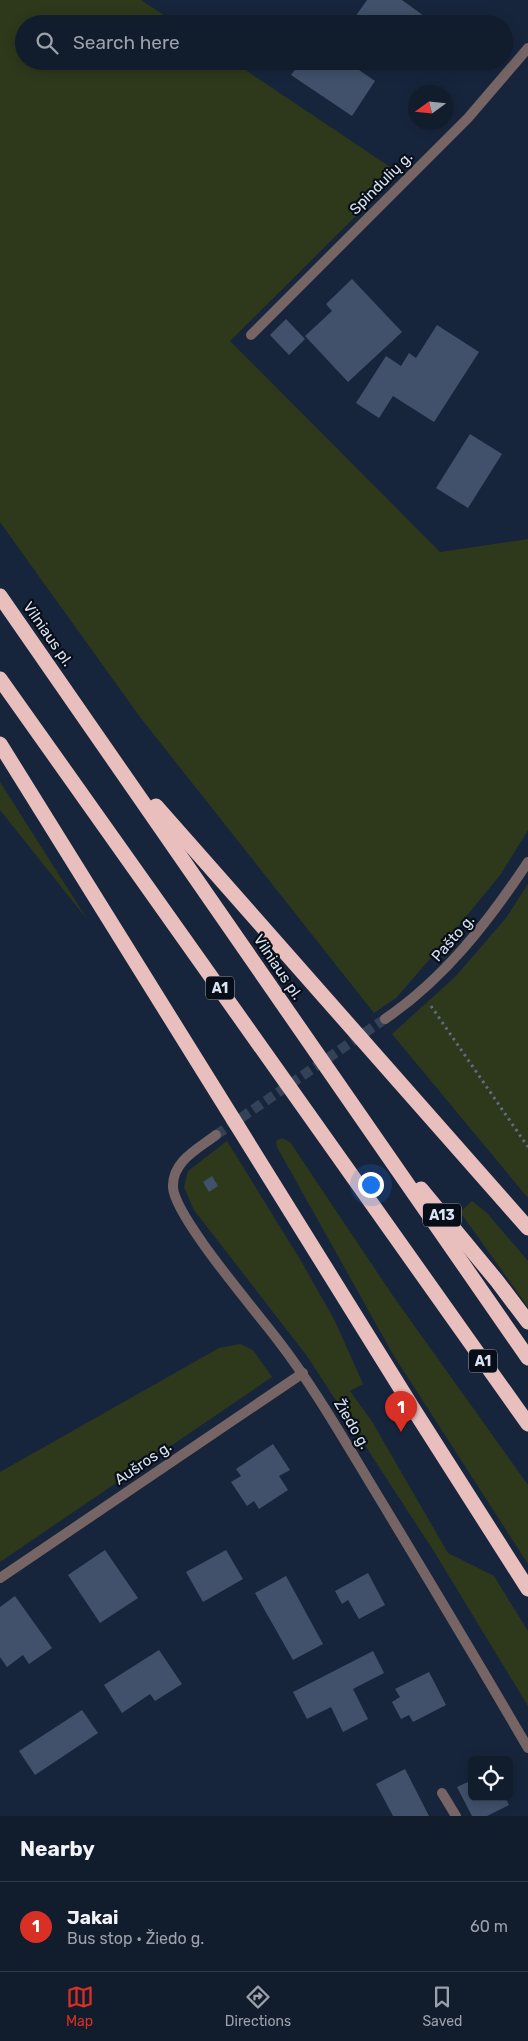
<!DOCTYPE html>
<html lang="en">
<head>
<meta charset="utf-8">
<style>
  :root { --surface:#111c2d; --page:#1e2939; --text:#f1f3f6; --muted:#9ca1aa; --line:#303a49; --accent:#d93025 }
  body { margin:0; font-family:Rubik,sans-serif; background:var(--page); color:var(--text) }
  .controls { position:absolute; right:15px; bottom:15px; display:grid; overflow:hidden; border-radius:8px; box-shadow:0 2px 12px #0003 }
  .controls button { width:45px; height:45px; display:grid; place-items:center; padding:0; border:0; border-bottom:1px solid var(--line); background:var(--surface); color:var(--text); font:25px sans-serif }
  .compass { position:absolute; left:408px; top:85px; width:45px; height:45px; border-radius:50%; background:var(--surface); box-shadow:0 2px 12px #0003; rotate:255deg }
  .you { position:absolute; left:370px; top:1184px; width:18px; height:18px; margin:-12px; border:4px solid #fff; border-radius:50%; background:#1a73e8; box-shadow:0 0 0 8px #1a73e833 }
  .badge { display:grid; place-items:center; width:32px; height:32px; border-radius:50%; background:var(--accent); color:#fff; font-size:16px; font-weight:700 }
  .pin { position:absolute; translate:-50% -41px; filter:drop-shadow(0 1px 2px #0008) }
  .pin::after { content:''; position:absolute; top:26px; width:18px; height:15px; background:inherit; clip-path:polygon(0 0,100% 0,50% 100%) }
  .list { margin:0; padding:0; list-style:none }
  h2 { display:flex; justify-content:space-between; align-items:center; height:65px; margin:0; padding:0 20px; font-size:21px }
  h2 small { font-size:16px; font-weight:400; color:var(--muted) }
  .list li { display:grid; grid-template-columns:32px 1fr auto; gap:15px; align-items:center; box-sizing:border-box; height:90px; padding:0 20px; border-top:1px solid var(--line) }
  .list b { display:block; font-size:19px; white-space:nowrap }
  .list p { margin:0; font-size:16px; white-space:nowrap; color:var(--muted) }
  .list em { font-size:16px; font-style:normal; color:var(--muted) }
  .icon { flex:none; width:28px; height:28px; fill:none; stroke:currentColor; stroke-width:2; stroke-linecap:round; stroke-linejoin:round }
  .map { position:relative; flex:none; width:528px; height:1816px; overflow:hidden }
  .search { position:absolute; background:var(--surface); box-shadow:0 2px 12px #0003; left:15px; right:15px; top:15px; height:55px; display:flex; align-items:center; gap:12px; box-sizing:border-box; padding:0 18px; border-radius:28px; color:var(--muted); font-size:19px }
  .sheet { height:155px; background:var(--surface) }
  nav { display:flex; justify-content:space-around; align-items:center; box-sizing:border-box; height:70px; border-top:1px solid var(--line); background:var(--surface); font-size:14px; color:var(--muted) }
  nav a { display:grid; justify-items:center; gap:2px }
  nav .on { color:var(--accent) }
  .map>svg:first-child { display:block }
  .green { fill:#2e391b }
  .building { fill:#41516b }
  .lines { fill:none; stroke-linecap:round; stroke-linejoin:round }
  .street-tunnel { stroke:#344257; stroke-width:10; stroke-dasharray:10 5; stroke-linecap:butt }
  .path { stroke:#5f6c80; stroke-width:3; stroke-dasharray:2.5 4; stroke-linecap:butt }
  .lane { stroke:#766564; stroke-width:10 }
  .street { stroke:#766564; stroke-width:10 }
  .highway { stroke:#e8bfbc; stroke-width:15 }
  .labels { text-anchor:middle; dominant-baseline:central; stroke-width:4.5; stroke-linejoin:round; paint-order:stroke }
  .shield { fill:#080e18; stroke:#9aa3b1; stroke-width:1 }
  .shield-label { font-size:14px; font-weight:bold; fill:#d9e3f2 }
  .street-label { font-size:15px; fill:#d9e3f2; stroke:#080e18 }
</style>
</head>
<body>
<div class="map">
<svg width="528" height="1816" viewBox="0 0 528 1816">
  <rect width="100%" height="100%" fill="#17253c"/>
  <!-- green -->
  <g class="green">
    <path d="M0,0H141L177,24H24V61H232L399,173L230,341L440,552L528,539V830L501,874L455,930L396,998L374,1013L140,717L0,522Z"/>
    <path d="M0,782L87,919L0,810Z"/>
    <path d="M528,884V1198L392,1034L456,976L506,918Z"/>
    <path d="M282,1138L290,1142L393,1296L528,1485V1564L394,1356L277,1147L276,1141Z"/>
    <path d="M227,1141L301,1261L335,1321L363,1384L350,1391L371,1420L448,1553L494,1576L528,1631V1706L435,1553L307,1356L194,1210L184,1187L188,1171Z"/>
    <path d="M472,1201L487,1213L528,1261V1307L460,1212Z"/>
    <path d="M240,1344L253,1350L272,1377L0,1562V1472L219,1348Z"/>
  </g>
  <!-- building -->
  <g class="building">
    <path d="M367,0H402L435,24H364L355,17Z"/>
    <path d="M301,61H346L375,81L352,116L291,75Z"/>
    <path d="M352,279L402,332L348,382L305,336L332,311L326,304Z"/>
    <path d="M286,319L305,339L289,355L270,335Z"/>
    <path d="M437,325L479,352L434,422L393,396L379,418L356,403L386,356L401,366L409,353L416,358Z"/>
    <path d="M470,434L502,454L468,508L436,488Z"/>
    <path d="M212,1176L218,1186L209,1192L203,1182Z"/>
    <path d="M273,1444L290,1470L279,1476L288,1490L259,1509L254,1501L247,1506L231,1482L241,1476L236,1469Z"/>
    <path d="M105,1550L138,1598L100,1623L68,1575Z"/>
    <path d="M226,1550L243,1579L203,1602L186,1572Z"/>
    <path d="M368,1573L385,1605L359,1619L348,1600L342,1604L335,1591Z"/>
    <path d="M286,1576L323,1644L293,1660L255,1593Z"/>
    <path d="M15,1596L52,1648L29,1664L23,1655L7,1667L0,1657V1607Z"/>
    <path d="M159,1650L182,1684L155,1701L150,1694L122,1713L104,1685Z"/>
    <path d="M373,1651L384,1673L353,1689L368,1719L343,1732L331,1707L307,1719L293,1692Z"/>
    <path d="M429,1672L446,1705L413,1722L409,1715L401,1719L392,1702L400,1697L395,1689Z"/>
    <path d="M82,1710L98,1733L35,1775L19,1751Z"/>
    <path d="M405,1769L429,1816H393L376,1784Z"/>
    <path d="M472,1780V1797H505L509,1805L487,1816H472L457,1787Z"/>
  </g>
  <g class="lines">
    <!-- street-tunnel -->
    <path class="street-tunnel" d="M216,1135L385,1019"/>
    <!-- path -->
    <path class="path" d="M431,1006L528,1147"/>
    <!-- lane -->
    <path class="lane" d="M442,1793L456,1816"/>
    <!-- street -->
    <g class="street">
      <path d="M251,335L468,118L528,48"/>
      <path d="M385,1019C445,978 488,922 528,862"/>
      <path d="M216,1135C198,1149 172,1161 173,1187C174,1216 256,1311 277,1339C314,1387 344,1440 375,1491C427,1577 478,1662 528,1748"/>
      <path d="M0,1578L303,1373"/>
    </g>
    <!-- highway -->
    <g class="highway">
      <path d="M0,596C177,849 351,1105 528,1358"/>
      <path d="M0,679L528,1424"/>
      <path d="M0,744L414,1410L528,1589"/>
      <path d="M156,806L528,1228"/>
      <path d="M421,1189L497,1281L528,1322"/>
    </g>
  </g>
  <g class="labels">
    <!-- shield labels -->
    <g class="shield">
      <rect x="206" y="976.5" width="28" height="23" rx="4"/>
      <rect x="423" y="1203.5" width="38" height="23" rx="4"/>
      <rect x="469" y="1349.5" width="28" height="23" rx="4"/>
    </g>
    <g class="shield-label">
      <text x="220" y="988">A1</text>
      <text x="442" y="1215">A13</text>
      <text x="483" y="1361">A1</text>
    </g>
    <!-- street labels -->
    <g class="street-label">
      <text transform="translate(381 183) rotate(-45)">Spindulių g.</text>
      <text transform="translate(48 634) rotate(55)">Vilniaus pl.</text>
      <text transform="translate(453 938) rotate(-49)">Pašto g.</text>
      <text transform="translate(278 967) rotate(56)">Vilniaus pl.</text>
      <text transform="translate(352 1424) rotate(59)">Žiedo g.</text>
      <text transform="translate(143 1463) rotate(-34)">Aušros g.</text>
    </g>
  </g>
</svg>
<div class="controls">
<button><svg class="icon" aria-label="locate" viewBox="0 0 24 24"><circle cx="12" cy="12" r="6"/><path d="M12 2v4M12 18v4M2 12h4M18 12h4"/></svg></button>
</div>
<svg class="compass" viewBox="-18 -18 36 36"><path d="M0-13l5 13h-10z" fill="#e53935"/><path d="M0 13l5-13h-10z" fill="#9ca1aa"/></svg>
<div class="you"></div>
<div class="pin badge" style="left:401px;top:1432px">1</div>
<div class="search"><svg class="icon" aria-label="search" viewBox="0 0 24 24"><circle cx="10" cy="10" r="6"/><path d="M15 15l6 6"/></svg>Search here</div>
</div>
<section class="sheet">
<h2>Nearby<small></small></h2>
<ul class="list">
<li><span class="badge">1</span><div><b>Jakai</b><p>Bus stop · Žiedo g.</p></div><em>60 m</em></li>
</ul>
</section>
<nav>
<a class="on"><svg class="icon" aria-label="map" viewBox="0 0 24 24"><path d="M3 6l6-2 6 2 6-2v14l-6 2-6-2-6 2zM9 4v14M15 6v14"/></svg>Map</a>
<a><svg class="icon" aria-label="directions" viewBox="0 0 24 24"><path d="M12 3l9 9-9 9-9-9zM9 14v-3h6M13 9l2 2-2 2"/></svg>Directions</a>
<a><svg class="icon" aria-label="saved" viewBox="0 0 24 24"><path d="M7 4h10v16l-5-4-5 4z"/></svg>Saved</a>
</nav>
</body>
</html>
